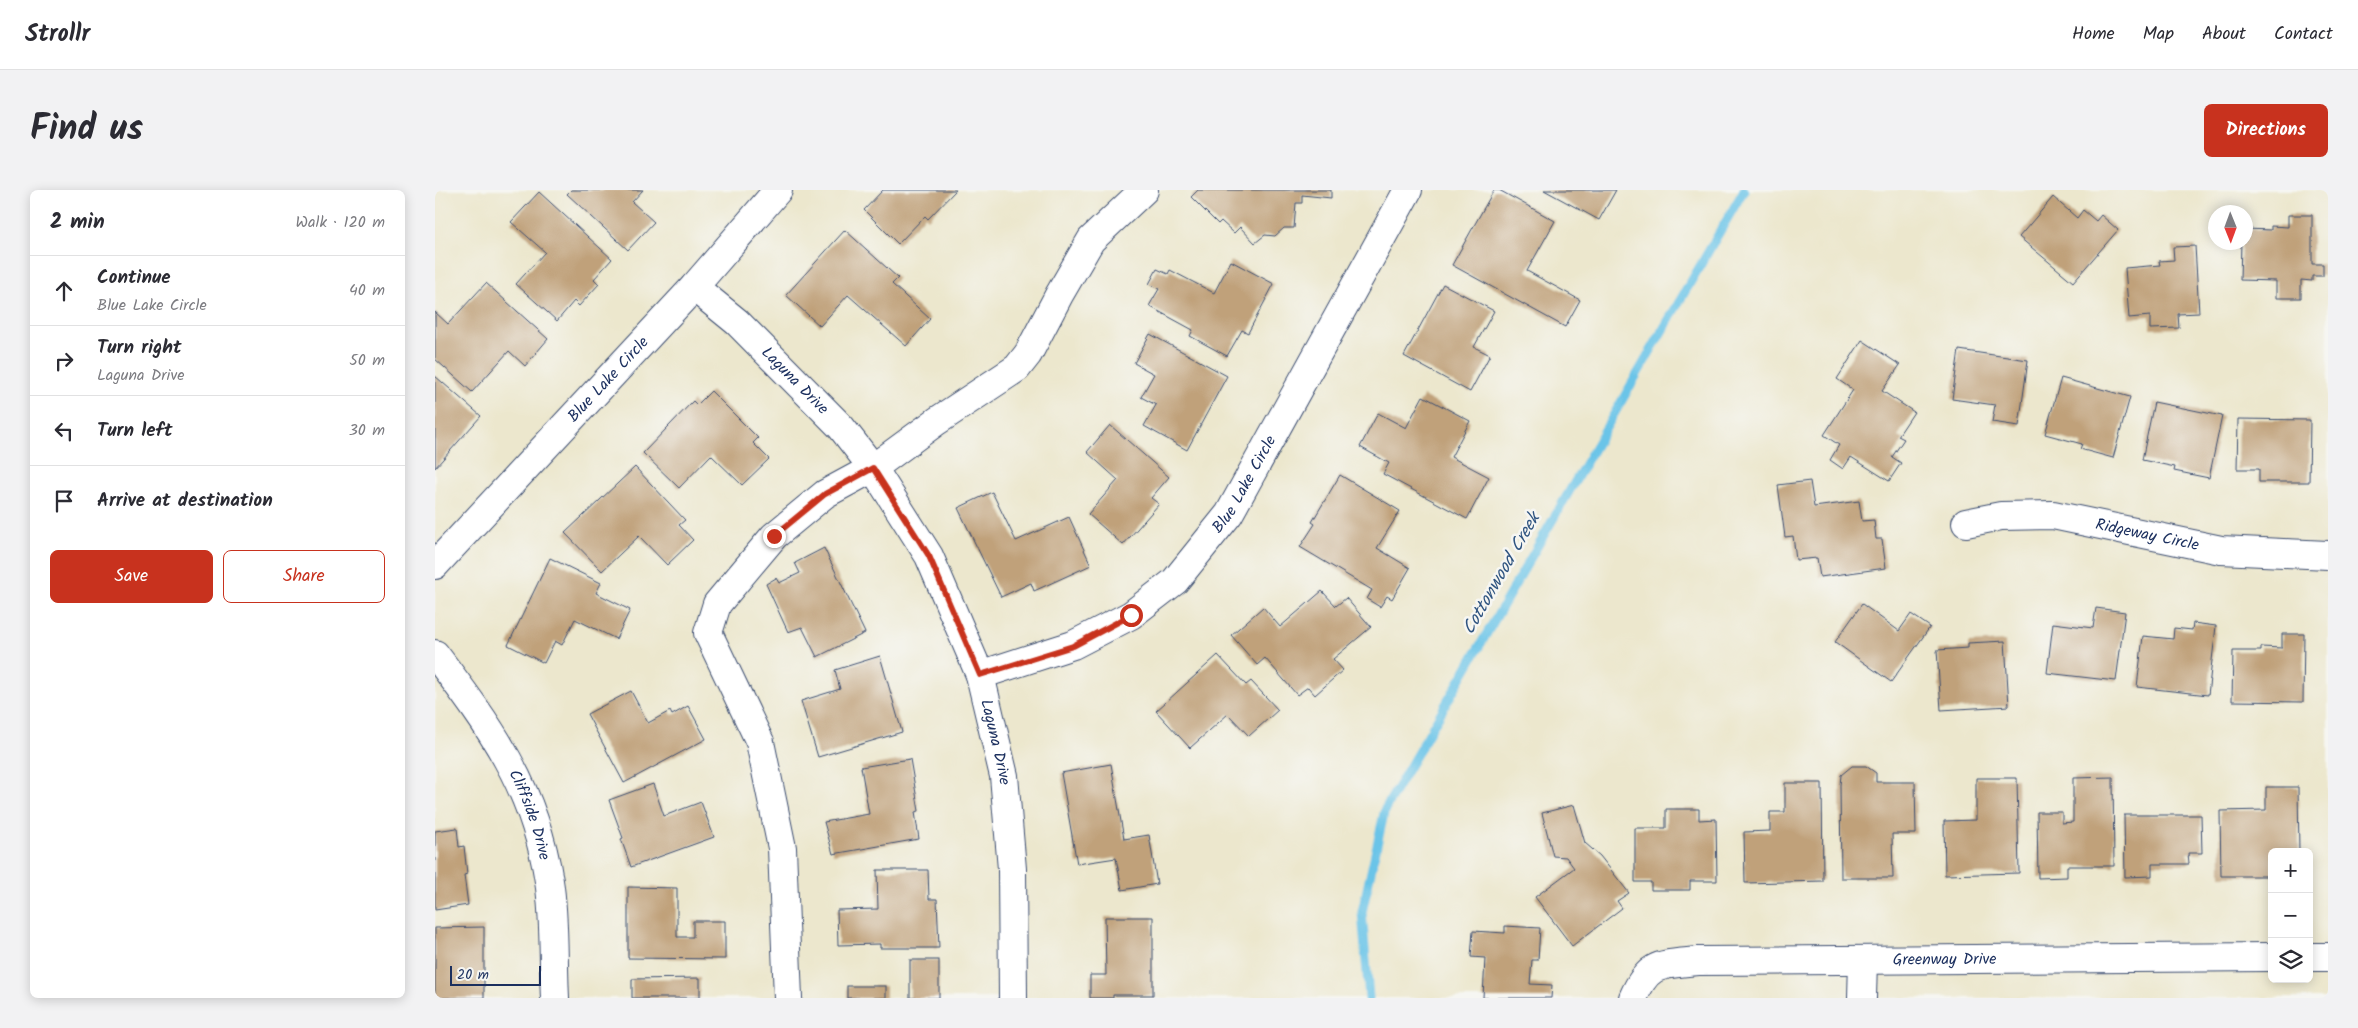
<!DOCTYPE html>
<html lang="en">
<head>
<meta charset="utf-8">
<style>
  :root { --surface:#fff; --page:#f2f2f3; --text:#2b2b33; --muted:#7c7c81; --line:#e1e1e2; --accent:#c8321e }
  body { margin:0; font-family:Kalam,sans-serif; background:var(--page); color:var(--text) }
  .controls { position:absolute; right:15px; bottom:15px; display:grid; overflow:hidden; border-radius:8px; box-shadow:0 2px 12px #0003 }
  .controls button { width:45px; height:45px; display:grid; place-items:center; padding:0; border:0; border-bottom:1px solid var(--line); background:var(--surface); color:var(--text); font:25px sans-serif }
  .compass { position:absolute; left:1773px; top:15px; width:45px; height:45px; border-radius:50%; background:var(--surface); box-shadow:0 2px 12px #0003; rotate:179deg }
  .scale { position:absolute; left:15px; bottom:12px; width:91px; box-sizing:border-box; padding-left:5px; border:2px solid #1b2f5e; border-top:0; font-size:14px; line-height:18px; white-space:nowrap; color:#1b2f5e; -webkit-text-stroke:4px #f6f6f2; paint-order:stroke }
  .stop { position:absolute; width:15px; height:15px; margin:-11px; border:4px solid #c8321e; border-radius:50%; background:#fff }
  .stop.end { background:#c8321e; border-color:#fff; box-shadow:0 1px 5px #0008 }
  .list { margin:0; padding:0; list-style:none }
  h2 { display:flex; justify-content:space-between; align-items:center; height:65px; margin:0; padding:0 20px; font-size:21px }
  h2 small { font-size:16px; font-weight:400; color:var(--muted) }
  .list li { display:grid; grid-template-columns:32px 1fr auto; gap:15px; align-items:center; box-sizing:border-box; height:70px; padding:0 20px; border-top:1px solid var(--line) }
  .list b { display:block; font-size:19px; white-space:nowrap }
  .list p { margin:0; font-size:16px; white-space:nowrap; color:var(--muted) }
  .list em { font-size:16px; font-style:normal; color:var(--muted) }
  .actions { display:flex; gap:10px; padding:15px 20px }
  .actions a { flex:1; padding:11px 0; border:1px solid var(--accent); border-radius:8px; text-align:center; font-size:18px; color:var(--accent) }
  .actions .main { background:var(--accent); color:#fff }
  .icon { flex:none; width:28px; height:28px; fill:none; stroke:currentColor; stroke-width:2; stroke-linecap:round; stroke-linejoin:round }
  .map { position:relative; flex:none; width:1893px; height:808px; overflow:hidden; border-radius:8px }
  header { display:flex; align-items:center; gap:30px; box-sizing:border-box; height:70px; padding:0 25px; background:var(--surface); border-bottom:1px solid var(--line) }
  header strong { font-size:24px }
  nav { display:flex; gap:28px; margin-inline-start:auto; font-size:18px }
  .intro { display:flex; align-items:center; justify-content:space-between; box-sizing:border-box; height:120px; padding:0 30px }
  h1 { margin:0; font-size:35px }
  .button { padding:12px 22px; border-radius:8px; background:var(--accent); color:#fff; font-size:18px; font-weight:700 }
  main { display:flex; gap:30px; padding:0 30px }
  aside { flex:1; background:var(--surface); border-radius:8px; box-shadow:0 2px 12px #0003 }
  .map>svg:first-child { display:block }
  .lines { fill:none; stroke-linecap:round; stroke-linejoin:round }
  .stream { stroke:#6bc4e8; stroke-width:9 }
  .building { fill:#c0a17a }
  .minor-casing { stroke:#3a4b6f; stroke-width:30 }
  .minor { stroke:#fff; stroke-width:28 }
  .route { stroke:#c8321e; stroke-width:6 }
  .labels { text-anchor:middle; dominant-baseline:central; stroke-width:5; stroke-linejoin:round; paint-order:stroke }
  .street-label { font-size:16px; fill:#1b2f5e; stroke:#f6f6f2 }
  .water-label { font-size:18px; font-style:italic; fill:#2f5480; stroke:#f6f6f2 }
</style>
</head>
<body>
<header>
<strong>Strollr</strong>
<nav><a>Home</a><a>Map</a><a>About</a><a>Contact</a></nav>
</header>
<div class="intro"><h1>Find us</h1><a class="button">Directions</a></div>
<main>
<aside>
<h2>2 min<small>Walk · 120 m</small></h2>
<ul class="list">
<li><svg class="icon" aria-label="ahead" viewBox="0 0 24 24"><path d="M12 20V5M6 11l6-6 6 6"/></svg><div><b>Continue</b><p>Blue Lake Circle</p></div><em>40 m</em></li>
<li><svg class="icon" aria-label="right" viewBox="0 0 24 24"><path d="M7 20v-9h11M14 6l5 5-5 5"/></svg><div><b>Turn right</b><p>Laguna Drive</p></div><em>50 m</em></li>
<li><svg class="icon" aria-label="left" viewBox="0 0 24 24"><path d="M17 20v-9H6M10 6l-5 5 5 5"/></svg><div><b>Turn left</b></div><em>30 m</em></li>
<li><svg class="icon" aria-label="arrive" viewBox="0 0 24 24"><path d="M6 21V4h12l-3 4 3 4H6"/></svg><div><b>Arrive at destination</b></div></li>
</ul>
<div class="actions"><a class="main">Save</a><a>Share</a></div>
</aside>
<div class="map">
<svg width="1893" height="808" viewBox="0 0 1893 808">
  <rect width="100%" height="100%" fill="#f6f6f2"/>
  <filter id="ink" filterUnits="userSpaceOnUse"><feTurbulence type="fractalNoise" baseFrequency=".02" numOctaves="2"/><feDisplacementMap in="SourceGraphic" scale="10" xChannelSelector="R" yChannelSelector="G"/><feConvolveMatrix kernelMatrix="1 2 1 2 8 2 1 2 1" color-interpolation-filters="sRGB"/></filter>
  <filter id="wash" filterUnits="userSpaceOnUse"><feTurbulence type="fractalNoise" baseFrequency=".0096" numOctaves="4" result="noise"/><feDisplacementMap in="SourceGraphic" scale="20" xChannelSelector="R" yChannelSelector="G"/><feGaussianBlur stdDeviation="1.12" result="paint"/><feColorMatrix in="noise" values="0 0 0 0 0 0 0 0 0 0 0 0 0 0 0 0 0 1.4 0 .05"/><feComposite in="paint" operator="in"/></filter>
  <g filter="url(#wash)">
    <rect width="100%" height="100%" fill="#ece7cd"/>
    <g class="lines">
      <!-- stream -->
      <path class="stream" d="M934,808L927,722L950,619L1309,0"/>
    </g>
    <g id="blocks">
      <!-- building -->
      <g class="building">
        <path d="M136,0H208L197,12L219,32L193,60L132,4Z"/>
        <path d="M448,0H521L493,29L490,26L463,54L429,20Z"/>
        <path d="M763,0H896V8L867,5V13H861L859,38H849L840,46L830,45L820,53L805,37L799,43L786,31L783,34L756,7Z"/>
        <path d="M1059,0H1064L1120,31L1092,81L1145,110L1130,137L1017,75Z"/>
        <path d="M1109,0H1181L1164,30Z"/>
        <path d="M104,2L177,69L159,89L164,94L144,116L139,111L122,131L81,94L110,62L76,32Z"/>
        <path d="M1618,7L1642,28L1648,20L1661,31L1666,25L1683,40L1638,92L1584,47Z"/>
        <path d="M1853,25H1877V74H1888V86H1877V91L1866,90V108H1841V91L1805,90L1806,52H1810V39L1836,40V36L1853,37Z"/>
        <path d="M410,40L463,88L457,94L495,129L471,156L413,105L385,136L351,105Z"/>
        <path d="M1760,56L1764,123L1743,124L1744,138L1715,139V126L1694,128L1690,78L1725,75L1724,71L1739,70L1738,57Z"/>
        <path d="M796,71L839,94L813,143L807,140L792,166L755,146L758,140L714,116L724,99L714,94L722,79L733,84L735,80L779,103Z"/>
        <path d="M51,93L113,149L90,176L74,161L37,202L0,169V122L13,134Z"/>
        <path d="M1008,94L1059,121L1039,157L1055,165L1035,202L969,166Z"/>
        <path d="M715,144L792,186L752,260L709,236L721,215L706,207L719,184L699,173Z"/>
        <path d="M1427,150L1465,175L1447,201L1479,222L1463,246L1469,249L1457,267L1466,273L1454,291L1416,267L1408,279L1395,270L1404,255L1389,245L1418,200L1402,189Z"/>
        <path d="M1524,160L1593,170L1584,236L1557,232L1560,215L1517,209Z"/>
        <path d="M0,186L46,226L0,278Z"/>
        <path d="M1626,188L1695,207L1678,268L1645,259L1647,254L1610,244Z"/>
        <path d="M276,201L323,248L318,253L334,269L307,295L276,265L244,298L208,263L258,211L262,215Z"/>
        <path d="M988,206L1035,231L1016,267L1054,287L1032,329L948,284L954,273L925,257L943,223L971,238Z"/>
        <path d="M1719,212L1787,226L1774,288L1739,281L1740,277L1707,270Z"/>
        <path d="M1803,229L1875,230L1874,292H1824V279H1802Z"/>
        <path d="M675,235L734,287L716,308L724,314L688,355L653,324L683,290L652,262Z"/>
        <path d="M200,277L250,330L244,335L258,350L232,375L204,346L167,381L130,343Z"/>
        <path d="M905,285L965,321L942,358L975,378L957,409L952,406L945,417L932,409L937,400L865,357L880,334L877,332Z"/>
        <path d="M1375,291L1379,317L1424,311L1427,331L1439,330L1441,349H1447L1451,378L1385,387L1382,368L1361,370L1358,346L1350,347L1343,295Z"/>
        <path d="M557,302L581,351L634,327L656,375L599,401L596,393L566,407L523,318Z"/>
        <path d="M389,358L430,443L382,467L367,437L353,442L331,394L341,388L344,393L365,383L360,373Z"/>
        <path d="M115,368L166,393L161,403L195,420L181,449L140,429L127,455L120,451L109,473L73,455Z"/>
        <path d="M887,401L901,416L911,408L936,437L898,469L908,480L880,505L873,497L862,505L830,468L822,475L796,445L828,417L845,437Z"/>
        <path d="M1427,414L1464,441L1476,424L1495,437L1456,492L1400,452Z"/>
        <path d="M1661,418L1690,422L1681,491L1612,483L1618,433L1658,438Z"/>
        <path d="M1758,433L1781,436L1773,505L1702,497L1708,446L1738,449L1739,438L1757,440Z"/>
        <path d="M1847,444H1869L1868,512L1797,511L1798,461H1826V457L1847,458Z"/>
        <path d="M1570,451L1574,516L1506,520L1502,460L1533,458V453Z"/>
        <path d="M783,465L811,495L816,491L843,520L814,546L793,524L755,558L721,521Z"/>
        <path d="M445,466L467,542L383,567L366,511L405,499L400,480Z"/>
        <path d="M196,501L213,533L235,521L237,525L253,516L271,549L189,593L152,524Z"/>
        <path d="M475,569L484,621L480,622L484,649L398,664L389,632L434,624L426,577Z"/>
        <path d="M676,574L689,649L714,645L722,694L687,700L681,668L642,674L626,583Z"/>
        <path d="M1417,576H1431L1441,583V592H1480L1481,644H1457L1458,688H1406L1405,595L1406,585Z"/>
        <path d="M1678,587L1679,676H1632V687L1603,688L1602,622H1627V633L1638,632V588Z"/>
        <path d="M1541,588H1582L1584,683L1510,685L1509,631L1541,630Z"/>
        <path d="M1350,593H1387L1388,691L1310,693L1309,642L1335,641V622H1350Z"/>
        <path d="M218,594L229,626L266,612L279,647L196,677L186,649L188,648L174,610Z"/>
        <path d="M1831,597H1863L1864,662H1837V686H1786L1785,621L1831,620Z"/>
        <path d="M1139,615L1150,653L1165,666L1194,703L1182,711L1187,718L1137,756L1100,707L1139,678L1131,667L1118,666L1107,623Z"/>
        <path d="M1231,619H1264V630L1281,629L1282,691H1255V700H1216V692H1200V638H1231Z"/>
        <path d="M1689,625H1766L1767,663H1753L1754,674H1717V686L1690,687Z"/>
        <path d="M22,638L24,657L29,656L32,684L29,685L33,715L0,720V641Z"/>
        <path d="M442,680H493L494,709H502L504,758H445V754L403,755L402,720L443,719Z"/>
        <path d="M193,697L242,698V747H258V731H290V769L193,768Z"/>
        <path d="M670,727H718V805H678V808H655V785H671Z"/>
        <path d="M1070,736L1105,738L1103,770H1097L1095,794L1117,795L1116,808H1048L1050,768L1036,767L1038,741L1070,743Z"/>
        <path d="M49,737V808H0V738Z"/>
        <rect x="475" y="770" width="29" height="38"/>
        <path d="M265,788V808H197V789Z"/>
        <rect x="412" y="796" width="39" height="12"/>
      </g>
    </g>
  </g>
  <g filter="url(#ink)">
    <use href="#blocks" fill-opacity="0" stroke="#3a4b6f" stroke-width="1"/>
    <g class="lines">
      <defs>
        <g id="minor">
          <path id="s1" d="M259,97L302,132L406,237L438,278L494,366L545,485L569,586L577,679L578,808"/>
          <path id="s2" d="M1531,333L1566,326L1618,325L1786,360L1893,365"/>
          <path id="s3" d="M0,375L259,97L343,0"/>
          <path id="s4" d="M0,464C56,538 99,596 114,691C120,726 118,771 120,808"/>
          <path id="s5" d="M545,485L638,455L696,425L740,391L794,324L973,0"/>
          <path d="M1874,767H1893"/>
          <path d="M353,808L347,658L325,552L273,443L282,414L339,346L390,304L438,278L502,231L582,178L593,164L624,105L656,50L709,0"/>
          <path id="s6" d="M1198,808C1214,771 1226,775 1263,771L1837,767"/>
          <path d="M1427,808L1428,770"/>
        </g>
      </defs>
      <!-- minor casing -->
      <use href="#minor" class="minor-casing"/>
      <!-- minor -->
      <use href="#minor" class="minor"/>
    </g>
  </g>
  <g class="lines" filter="url(#ink)">
    <!-- route -->
    <path class="route" d="M339,346L390,304L438,278L494,366L545,485L638,456L696,425"/>
  </g>
  <g class="labels">
    <!-- street labels -->
    <g class="street-label">
      <text stroke="none"><textPath href="#s3" startOffset="254">Blue Lake Circle</textPath></text>
      <text stroke="none"><textPath href="#s1" startOffset="138">Laguna Drive</textPath></text>
      <text stroke="none"><textPath href="#s5" startOffset="338">Blue Lake Circle</textPath></text>
      <text stroke="none"><textPath href="#s2" startOffset="184">Ridgeway Circle</textPath></text>
      <text stroke="none"><textPath href="#s1" startOffset="558">Laguna Drive</textPath></text>
      <text stroke="none"><textPath href="#s4" startOffset="188">Cliffside Drive</textPath></text>
      <text stroke="none"><textPath href="#s6" startOffset="328">Greenway Drive</textPath></text>
    </g>
    <!-- water labels -->
    <g class="water-label">
      <text transform="translate(1067 384) rotate(-60)">Cottonwood Creek</text>
    </g>
  </g>
</svg>
<div class="controls">
<button>+</button>
<button>−</button>
<button><svg class="icon" aria-label="layers" viewBox="0 0 24 24"><path d="M12 4l9 5-9 5-9-5zM3 14l9 5 9-5"/></svg></button>
</div>
<svg class="compass" viewBox="-18 -18 36 36"><path d="M0-13l5 13h-10z" fill="#e53935"/><path d="M0 13l5-13h-10z" fill="#7c7c81"/></svg>
<div class="scale">20 m</div>
<div class="stop" style="left:696px;top:425px"></div>
<div class="stop end" style="left:339px;top:346px"></div>
</div>
</main>
</body>
</html>
